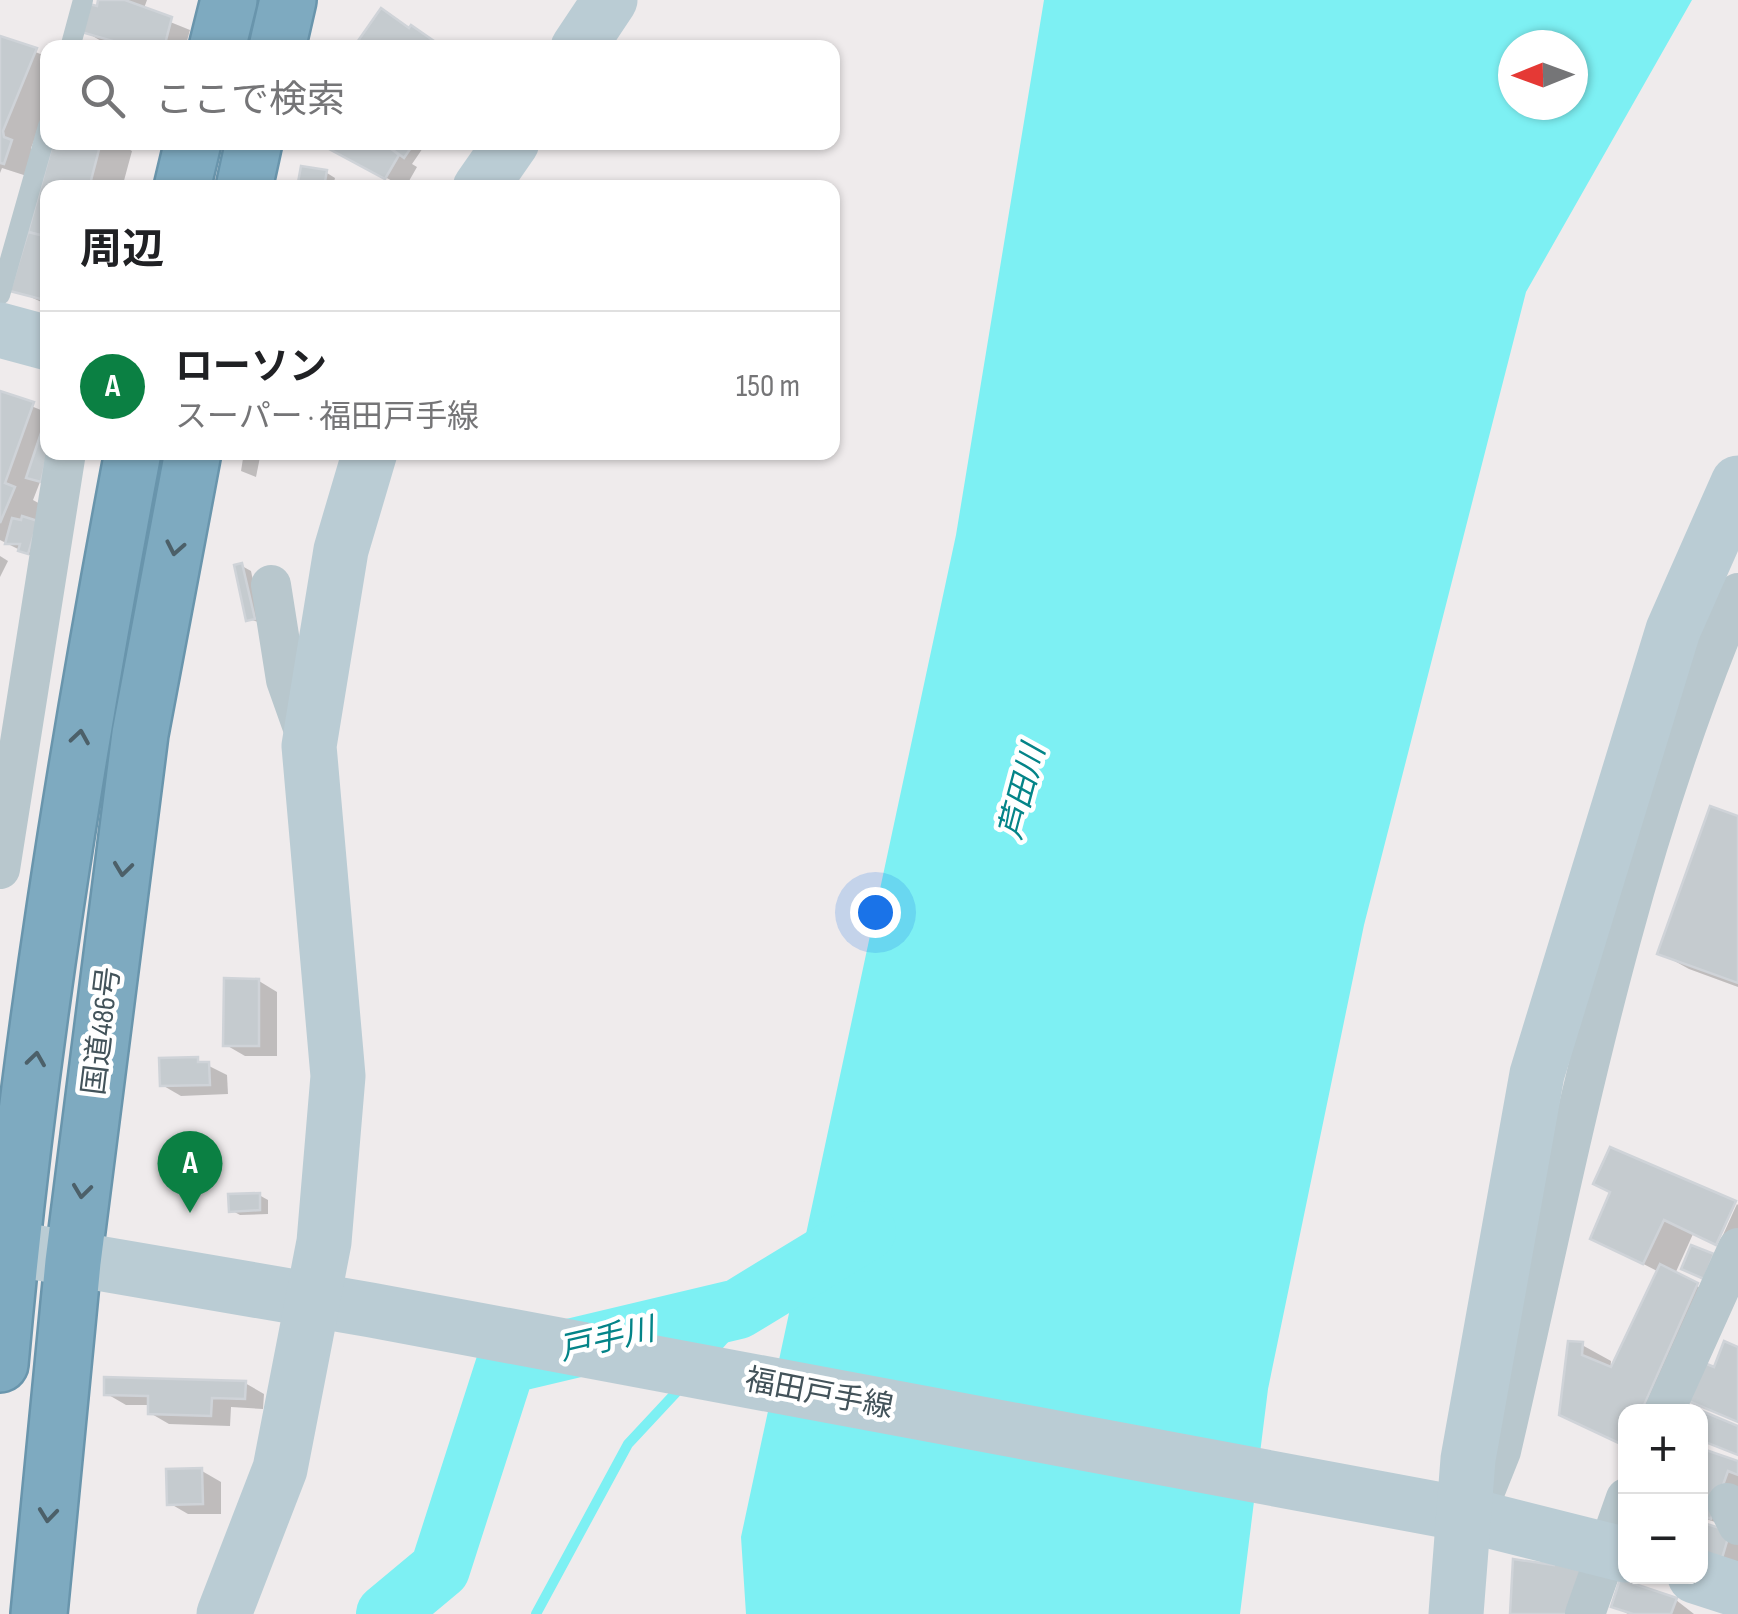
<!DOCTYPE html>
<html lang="ja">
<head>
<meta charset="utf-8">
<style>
  :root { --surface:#fff; --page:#f6f6f6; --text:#202124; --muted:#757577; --line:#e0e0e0; --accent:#0b8043 }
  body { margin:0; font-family:"Sofia Sans Condensed","Noto Sans JP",sans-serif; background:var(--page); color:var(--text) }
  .controls { position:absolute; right:30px; bottom:30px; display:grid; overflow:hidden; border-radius:20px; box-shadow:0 2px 8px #0004 }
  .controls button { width:90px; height:90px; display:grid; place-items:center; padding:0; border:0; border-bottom:2px solid var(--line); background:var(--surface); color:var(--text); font:50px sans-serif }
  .compass { position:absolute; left:1498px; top:30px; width:90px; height:90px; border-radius:50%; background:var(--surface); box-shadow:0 2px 8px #0004; rotate:269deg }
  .you { position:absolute; left:875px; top:912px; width:35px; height:35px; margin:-25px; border:8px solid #fff; border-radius:50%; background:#1a73e8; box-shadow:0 0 0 15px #1a73e833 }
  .badge { display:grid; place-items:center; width:65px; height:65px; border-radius:50%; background:var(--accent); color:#fff; font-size:32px; font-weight:700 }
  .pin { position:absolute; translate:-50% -82px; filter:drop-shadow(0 2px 5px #0008) }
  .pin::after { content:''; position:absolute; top:52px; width:35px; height:30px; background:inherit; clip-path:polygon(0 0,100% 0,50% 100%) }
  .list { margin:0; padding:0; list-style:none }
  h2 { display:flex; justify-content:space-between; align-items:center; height:130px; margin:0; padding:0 40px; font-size:42px }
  h2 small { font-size:32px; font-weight:400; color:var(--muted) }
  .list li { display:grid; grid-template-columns:65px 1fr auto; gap:30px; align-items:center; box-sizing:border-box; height:150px; padding:0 40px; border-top:2px solid var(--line) }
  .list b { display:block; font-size:38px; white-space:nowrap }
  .list p { margin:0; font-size:32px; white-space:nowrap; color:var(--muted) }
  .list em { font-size:32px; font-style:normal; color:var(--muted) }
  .icon { flex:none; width:55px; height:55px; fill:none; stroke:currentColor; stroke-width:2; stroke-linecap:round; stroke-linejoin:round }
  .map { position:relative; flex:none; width:1738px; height:1614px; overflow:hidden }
  .search { position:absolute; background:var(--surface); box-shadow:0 2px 8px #0004; left:40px; top:40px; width:800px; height:110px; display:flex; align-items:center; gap:25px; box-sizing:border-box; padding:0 35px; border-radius:20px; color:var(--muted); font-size:38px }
  .panel { position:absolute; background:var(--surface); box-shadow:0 2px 8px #0004; left:40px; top:180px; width:800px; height:280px; border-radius:20px }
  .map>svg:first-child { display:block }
  .water { fill:#7df0f3; fill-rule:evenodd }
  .shadow { fill:#0003 }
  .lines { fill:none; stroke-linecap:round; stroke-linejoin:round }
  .stream { stroke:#7df0f3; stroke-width:10 }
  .river { stroke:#7df0f3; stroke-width:60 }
  .building { fill:#c5cbcf; stroke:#cfd3d8; stroke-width:2.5 }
  .highway-casing { stroke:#6995ac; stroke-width:60 }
  .lane { stroke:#b8c7cd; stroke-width:20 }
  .street { stroke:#b8c7cd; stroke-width:40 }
  .secondary { stroke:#baccd4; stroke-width:55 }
  .highway { stroke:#7eaac0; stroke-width:55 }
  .oneway { stroke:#4c6069 }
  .labels { text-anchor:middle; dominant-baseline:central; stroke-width:9; stroke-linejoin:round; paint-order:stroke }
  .street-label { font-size:30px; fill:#43535a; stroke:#fff }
  .water-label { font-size:32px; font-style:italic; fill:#048488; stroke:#fff }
</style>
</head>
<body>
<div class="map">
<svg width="1738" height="1614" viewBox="0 0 1738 1614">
  <rect width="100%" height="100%" fill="#efebec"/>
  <!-- water -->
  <path class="water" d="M1044,0H1692L1526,292L1364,925L1268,1389L1240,1614H746L741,1537L956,535ZM1513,45H1573V105H1513Z"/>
  <!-- shadow -->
  <g class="shadow">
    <path d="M101,0H147L143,11L190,30L185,48H124L103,42L84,31Z"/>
    <path d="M0,38L48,57V108L31,148L33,178L2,168L0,173Z"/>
    <path d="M55,142H116L132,151L122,188H48V305L13,289Z"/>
    <path d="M427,142L412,164L417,167L405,188L323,143Z"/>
    <path d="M327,173L335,178L334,182L350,188H300Z"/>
    <path d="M0,393L48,413L50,485L40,482L33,500L42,505L30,555L0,540Z"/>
    <path d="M244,452H261L256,477L241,471Z"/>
    <path d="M0,556L8,561L0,577Z"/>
    <path d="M242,566L251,571L262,623L248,619Z"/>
    <path d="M1738,818V987L1689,969L1660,953Z"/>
    <path d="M259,981L277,992V1056H245L226,1045Z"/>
    <path d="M197,1060L227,1075L228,1094L181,1096L162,1085Z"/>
    <path d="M259,1195L268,1200V1214L240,1215L231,1210Z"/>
    <path d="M1733,1202L1714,1244L1693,1234L1675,1274L1726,1302L1677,1412H1626V1447L1562,1414L1582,1345L1611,1361L1610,1373L1659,1272L1593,1238Z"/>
    <path d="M1737,1204L1738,1205V1256L1718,1246Z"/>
    <path d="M245,1383L264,1394L263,1409L231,1407L230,1426L169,1424L150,1413V1405H126L107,1394Z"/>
    <path d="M1700,1450L1738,1464V1505L1730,1527L1700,1517Z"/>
    <path d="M202,1471L221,1482V1514H188L169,1503Z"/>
    <path d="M1700,1524L1738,1538V1574L1700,1562Z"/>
    <path d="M1676,1600L1694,1614H1628L1614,1606Z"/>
  </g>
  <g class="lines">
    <!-- stream -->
    <g class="stream">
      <path d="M711,1354L740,1321L806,1277"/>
      <path d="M536,1614L628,1444L683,1385"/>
    </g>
    <!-- river -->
    <path class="river" d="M386,1614L440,1569L506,1364L738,1309L866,1231"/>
  </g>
  <!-- building -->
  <g class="building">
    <path d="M98,0H125L172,17L164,48H137L81,32L89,4L97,6Z"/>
    <path d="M381,8L409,28L411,25L444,48H353Z"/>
    <path d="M0,36L37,48L3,131L4,137L12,140L4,164L0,163Z"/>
    <path d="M53,142H101L89,188H48V237L28,232Z"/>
    <path d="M382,142H415L404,158Z"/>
    <path d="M382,142L399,155L385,179L320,144Z"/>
    <path d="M301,166L327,170L324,188H297Z"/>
    <path d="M28,232L48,237V301L10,291Z"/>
    <path d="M0,391L34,402L5,483L15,487L0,523Z"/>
    <path d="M48,412V452L41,482L26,478Z"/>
    <path d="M22,516L38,521L28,554L18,551L20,544H5L12,518L21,520Z"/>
    <path d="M242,563L255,619L246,621L234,565Z"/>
    <path d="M1710,806L1738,816V983L1657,954Z"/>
    <path d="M224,978L259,979V1046H223Z"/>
    <path d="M198,1057V1062H209L210,1085L160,1086L159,1058Z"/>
    <path d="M1610,1147L1736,1201L1716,1245L1664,1220L1643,1264L1590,1239L1610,1192L1593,1184Z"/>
    <path d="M260,1193V1210L229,1212L228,1194Z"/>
    <path d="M1691,1245L1714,1254L1704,1279L1681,1269Z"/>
    <path d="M1660,1264L1698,1283L1641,1412H1626L1625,1446L1559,1415L1568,1341L1583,1342L1582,1355L1611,1367Z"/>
    <path d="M1724,1341L1738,1347V1422L1686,1400L1702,1362L1714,1367Z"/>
    <path d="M104,1377L246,1381L245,1399L212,1398L211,1416L148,1414V1396L104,1395Z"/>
    <path d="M1690,1406L1738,1426V1455L1700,1440V1412H1688Z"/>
    <path d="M1700,1448L1738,1461V1475L1728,1471L1711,1519L1700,1515Z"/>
    <path d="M202,1468L203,1504L167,1505L166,1469Z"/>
    <path d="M1700,1522L1730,1531L1720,1565L1700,1559Z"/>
    <path d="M1513,1559L1554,1565L1555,1561L1590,1571L1576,1614H1510Z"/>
    <path d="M1620,1579L1677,1598L1671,1614H1633L1611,1607Z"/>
  </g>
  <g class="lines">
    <defs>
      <g id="highway">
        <path d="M217,48L229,0"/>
        <path d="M277,48L288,0"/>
        <path d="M182,188L193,142"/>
        <path d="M244,188L254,142"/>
        <path d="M0,1364C27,1058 76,754 133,452"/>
        <path d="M39,1614L73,1262L140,734L193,452"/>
      </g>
    </defs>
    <!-- highway casing -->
    <use href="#highway" class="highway-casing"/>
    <!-- lane -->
    <g class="lane">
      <path d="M70,48L83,0"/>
      <path d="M0,295L48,126"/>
    </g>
    <!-- street -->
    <g class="street">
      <path d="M271,585L286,680L308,742"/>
      <path d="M0,869L66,452"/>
      <path d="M1664,1412L1738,1248"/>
      <path d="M1727,1503L1738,1525"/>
      <path d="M1468,1509L1485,1491L1501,1451C1568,1162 1621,867 1738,593"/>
      <path d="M1585,1614L1626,1498"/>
    </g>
    <!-- secondary -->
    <g class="secondary">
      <path d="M578,48L610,0"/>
      <path d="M480,188L512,142"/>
      <path d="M0,330L48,343"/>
      <path d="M10,1248L371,1310L1463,1514L1626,1555"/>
      <path d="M1695,1576L1738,1590"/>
      <path d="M224,1614L280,1469L324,1242L338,1076L309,746L341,550L370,452"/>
      <path d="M1456,1614L1468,1459L1537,1074L1673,630L1738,483"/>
    </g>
    <!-- highway -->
    <use href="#highway" class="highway"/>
  </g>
  <!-- one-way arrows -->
  <defs><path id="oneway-chevron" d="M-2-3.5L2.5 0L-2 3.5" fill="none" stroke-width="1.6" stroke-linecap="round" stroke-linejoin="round" transform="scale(2.5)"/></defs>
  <g class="oneway">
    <use href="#oneway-chevron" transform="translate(175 548) rotate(101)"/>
    <use href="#oneway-chevron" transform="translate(80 737) rotate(-81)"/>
    <use href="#oneway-chevron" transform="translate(123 869) rotate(97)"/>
    <use href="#oneway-chevron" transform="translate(36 1059) rotate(-82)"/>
    <use href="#oneway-chevron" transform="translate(82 1191) rotate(97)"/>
    <use href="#oneway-chevron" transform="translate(48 1515) rotate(96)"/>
  </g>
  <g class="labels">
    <!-- street labels -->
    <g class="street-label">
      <text transform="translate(102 1031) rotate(-83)">国道486号</text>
      <text transform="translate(819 1394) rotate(11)">福田戸手線</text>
    </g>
    <!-- water labels -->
    <g class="water-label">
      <text transform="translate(1023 792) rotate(-75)">芦田川</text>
      <text transform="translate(607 1340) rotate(-13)">戸手川</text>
    </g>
  </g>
</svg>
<div class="controls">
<button>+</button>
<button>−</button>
</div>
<svg class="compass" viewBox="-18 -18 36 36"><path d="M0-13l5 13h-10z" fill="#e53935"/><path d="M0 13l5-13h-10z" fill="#757577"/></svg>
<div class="you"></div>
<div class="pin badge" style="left:190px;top:1213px">A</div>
<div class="search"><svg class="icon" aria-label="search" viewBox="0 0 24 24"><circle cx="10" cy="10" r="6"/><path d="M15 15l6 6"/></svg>ここで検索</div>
<section class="panel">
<h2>周辺<small></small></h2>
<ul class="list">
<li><span class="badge">A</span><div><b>ローソン</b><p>スーパー · 福田戸手線</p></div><em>150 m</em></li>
</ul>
</section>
</div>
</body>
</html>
